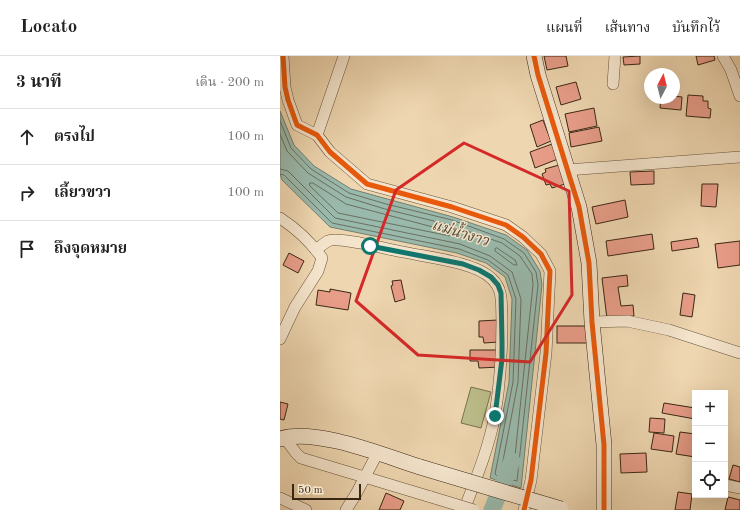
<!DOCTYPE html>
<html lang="th">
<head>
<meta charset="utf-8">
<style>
  :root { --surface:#fff; --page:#f2f2f2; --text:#222; --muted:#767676; --line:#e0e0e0 }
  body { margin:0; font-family:"Old Standard TT","Noto Serif Thai",serif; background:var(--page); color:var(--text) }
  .controls { position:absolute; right:12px; bottom:12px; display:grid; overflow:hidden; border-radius:0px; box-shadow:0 4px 16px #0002 }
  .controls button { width:36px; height:36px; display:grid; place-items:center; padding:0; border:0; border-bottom:1px solid var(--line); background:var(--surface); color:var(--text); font:20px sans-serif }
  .compass { position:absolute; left:364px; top:12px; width:36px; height:36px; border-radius:50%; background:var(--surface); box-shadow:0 4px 16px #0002; rotate:7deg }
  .scale { position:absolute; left:12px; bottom:10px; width:69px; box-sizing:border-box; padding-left:4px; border:2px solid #3a2713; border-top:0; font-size:11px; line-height:14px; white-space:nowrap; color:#3a2713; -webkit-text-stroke:3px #f4e4cc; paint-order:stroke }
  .stop { position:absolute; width:12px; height:12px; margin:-9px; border:3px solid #0f766e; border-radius:50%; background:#fff }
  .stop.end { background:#0f766e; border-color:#fff; box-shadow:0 1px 4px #0008 }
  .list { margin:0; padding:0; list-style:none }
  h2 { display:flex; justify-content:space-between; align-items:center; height:52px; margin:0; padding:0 16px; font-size:17px }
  h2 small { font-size:13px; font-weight:400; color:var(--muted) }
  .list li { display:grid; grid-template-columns:26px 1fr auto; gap:12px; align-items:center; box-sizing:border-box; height:56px; padding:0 16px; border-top:1px solid var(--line) }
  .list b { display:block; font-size:15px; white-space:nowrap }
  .list em { font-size:13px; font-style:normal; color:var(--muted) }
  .icon { flex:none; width:22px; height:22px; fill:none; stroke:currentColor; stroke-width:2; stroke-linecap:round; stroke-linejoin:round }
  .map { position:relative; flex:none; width:460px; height:454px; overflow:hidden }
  header { display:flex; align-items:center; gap:24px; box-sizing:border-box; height:56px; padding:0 20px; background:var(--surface); border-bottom:1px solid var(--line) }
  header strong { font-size:19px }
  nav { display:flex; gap:22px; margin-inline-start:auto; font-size:14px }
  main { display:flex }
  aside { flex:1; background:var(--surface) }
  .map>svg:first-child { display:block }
  .green { fill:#bbbd8a; stroke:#7a724e }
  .water { fill:#99b9ac; stroke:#737f6f }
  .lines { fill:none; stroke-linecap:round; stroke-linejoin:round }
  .shore { stroke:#6a7060; stroke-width:1 }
  .river { stroke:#99b9ac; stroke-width:17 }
  .building { fill:#e89d89; stroke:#3a2713 }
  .street-casing { stroke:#67533a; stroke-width:12 }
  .secondary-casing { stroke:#3a2713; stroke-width:16 }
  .street { stroke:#f4e4cc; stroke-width:11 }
  .secondary { stroke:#f4e4cc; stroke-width:15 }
  .street-bridge-casing { stroke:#67533a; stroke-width:12; stroke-linecap:butt }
  .secondary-bridge-casing { stroke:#3a2713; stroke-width:16; stroke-linecap:butt }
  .street-bridge { stroke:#f4e4cc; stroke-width:11 }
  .secondary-bridge { stroke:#f4e4cc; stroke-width:15 }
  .cycleway-casing { stroke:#f4e4cc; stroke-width:8 }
  .cycleway { stroke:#e8590c; stroke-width:5 }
  .route { stroke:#0f766e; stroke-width:5 }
  .marked { fill:none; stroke:#d62828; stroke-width:3; stroke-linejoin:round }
  .labels { text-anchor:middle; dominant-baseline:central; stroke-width:3; stroke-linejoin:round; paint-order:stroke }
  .water-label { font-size:15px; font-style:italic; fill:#524c39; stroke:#f4e4cc }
</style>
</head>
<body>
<header>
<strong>Locato</strong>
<nav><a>แผนที่</a><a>เส้นทาง</a><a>บันทึกไว้</a></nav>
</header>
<main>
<aside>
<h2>3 นาที<small>เดิน · 200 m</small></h2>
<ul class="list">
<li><svg class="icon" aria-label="ahead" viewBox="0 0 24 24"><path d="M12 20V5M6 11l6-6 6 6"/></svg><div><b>ตรงไป</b></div><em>100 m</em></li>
<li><svg class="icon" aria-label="right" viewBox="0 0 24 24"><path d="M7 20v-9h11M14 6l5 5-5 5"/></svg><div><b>เลี้ยวขวา</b></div><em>100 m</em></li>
<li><svg class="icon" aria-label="arrive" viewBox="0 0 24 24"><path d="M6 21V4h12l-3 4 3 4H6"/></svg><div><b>ถึงจุดหมาย</b></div></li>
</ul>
</aside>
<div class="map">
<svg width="460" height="454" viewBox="0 0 460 454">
  <rect width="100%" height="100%" fill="#eed6b0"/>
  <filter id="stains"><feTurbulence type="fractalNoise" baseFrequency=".005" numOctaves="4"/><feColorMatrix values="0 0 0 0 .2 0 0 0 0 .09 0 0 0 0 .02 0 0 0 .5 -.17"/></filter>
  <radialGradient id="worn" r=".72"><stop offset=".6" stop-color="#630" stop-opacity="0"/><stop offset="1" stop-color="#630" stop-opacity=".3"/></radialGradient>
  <!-- green -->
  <path class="green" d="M191,331L211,336L201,372L181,367Z"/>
  <!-- water -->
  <path class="water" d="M0,55L14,89L34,110L71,133L173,161L226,179L247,194L260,215L262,229L241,432L210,422L229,326L232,243L225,221L206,207L177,197L50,171L2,124L0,118Z"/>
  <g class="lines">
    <!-- shore -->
    <g class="shore">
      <path d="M0,65L11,92L31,113L69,137L106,148L172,164L224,183L244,197L256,216L258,229L237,425L217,420L215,418L233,326L236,243L228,219L208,204L179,193L52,167L4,119L0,118"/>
      <path d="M0,78L7,95L28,117L66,141L105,153L170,169L222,187L240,200L252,218L253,229L233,419L223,417L221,415L238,326L241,243L232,216L210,200L180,188L55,162L8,115L0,113"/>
      <path d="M30,127H33L66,148L168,175L172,176V178L170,180L58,157L30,130Z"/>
      <path d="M217,192L235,204L237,209H234L215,195V193Z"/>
    </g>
    <!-- river -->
    <path class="river" d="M212,454L232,405"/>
  </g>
  <!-- building -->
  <g class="building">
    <path d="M264,0H286L288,10L267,14Z"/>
    <path d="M360,0V8L344,9L343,1Z"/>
    <path d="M416,0H434L435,4L418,9Z"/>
    <path d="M296,26L301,43L281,49L276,31Z"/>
    <path d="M408,39L423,40V45H428V52L431,53L430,62L406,60Z"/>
    <path d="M394,40L402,41L401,54L380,52L381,42H394Z"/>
    <path d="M314,52L317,70L289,76L285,58Z"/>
    <path d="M263,64L271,85L257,91L250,69Z"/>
    <path d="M319,71L322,85L291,91L289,77Z"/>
    <path d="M272,88L278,103L255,112L250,96Z"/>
    <path d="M279,109L285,128L272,132L270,128L266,129L262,118L266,116L265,113Z"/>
    <path d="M374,115V128L351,129L350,116Z"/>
    <path d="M422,128H438L436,151L421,150Z"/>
    <path d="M345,144L348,161L316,168L312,151Z"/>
    <path d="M372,178L374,193L328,200L326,185Z"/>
    <path d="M417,182L419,191L392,195L391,186Z"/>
    <path d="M460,185V209L438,212L435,188Z"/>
    <path d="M9,197L24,205L18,217L3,209Z"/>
    <path d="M347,219L348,230L338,231L341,250L353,249L354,260L327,263L322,222Z"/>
    <path d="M121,224L125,243L115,246L111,230L113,229L112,225Z"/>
    <path d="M50,233L71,237L68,254L36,249L38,234L50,236Z"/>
    <path d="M403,237L415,239L412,261L400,259Z"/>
    <path d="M218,264L219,286L204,287L203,281H199V265Z"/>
    <rect x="277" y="270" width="31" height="17"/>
    <path d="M190,294H220V311L199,312L198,305H190Z"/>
    <path d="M0,346L8,348L4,364L0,363Z"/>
    <path d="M384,347L415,352V363L382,357Z"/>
    <path d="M370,362L385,363L384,377L369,376Z"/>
    <path d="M400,376L415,378V401L396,398Z"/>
    <path d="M374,377L394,380L392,396L371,393Z"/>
    <path d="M366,397L367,416L341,417L340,398Z"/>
    <path d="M453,409L460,411V426L449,423Z"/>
    <path d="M398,436L412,438L410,454H395Z"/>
    <path d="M106,437L124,445L120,454H99Z"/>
    <path d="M448,441L460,444V454H445Z"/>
  </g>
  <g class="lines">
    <defs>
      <g id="street">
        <path d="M3,0L5,31L8,44L17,69L37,79L50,96L87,128L172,151L226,169L243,181L261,198L270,215L266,297L251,424L244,454"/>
        <path d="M443,0L451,14L460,40"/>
        <path d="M333,28L335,0"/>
        <path d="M37,79L64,0"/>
        <path d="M287,114L460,101"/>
        <path d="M0,162C17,173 30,185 42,202L38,215L15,251L0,283"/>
        <path d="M36,194C40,191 44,187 48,185C58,180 110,194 123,196C146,201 196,206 212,223C224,234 221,250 222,265C222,297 220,328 215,359C209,391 196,423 184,454"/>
        <path d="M312,266L347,265L389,274L460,297"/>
        <path d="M4,381L16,397L21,402L151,441"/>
        <path d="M445,429L460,432"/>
        <path d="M0,442L26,454"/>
        <path d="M66,454L76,438L97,398"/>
      </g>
      <g id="secondary">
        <path d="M254,0L258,19L299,151L309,207L312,266L324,389V454"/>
        <path d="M0,383C35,371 105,400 140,411"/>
      </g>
    </defs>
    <!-- street casing -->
    <use href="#street" class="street-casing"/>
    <!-- secondary casing -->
    <use href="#secondary" class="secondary-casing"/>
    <!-- street -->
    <use href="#street" class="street"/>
    <!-- secondary -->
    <use href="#secondary" class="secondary"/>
    <defs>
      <path id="street-bridge" d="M151,441L194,454"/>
      <path id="secondary-bridge" d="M140,411L281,453"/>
    </defs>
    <!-- street-bridge casing -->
    <use href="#street-bridge" class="street-bridge-casing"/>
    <!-- secondary-bridge casing -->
    <use href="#secondary-bridge" class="secondary-bridge-casing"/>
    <!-- street-bridge -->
    <use href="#street-bridge" class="street-bridge"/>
    <!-- secondary-bridge -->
    <use href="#secondary-bridge" class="secondary-bridge"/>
    <defs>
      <g id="cycleway">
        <path d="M3,0L5,31L8,44L17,69L37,79L50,96L87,128L172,151L226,169L243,181L261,198L270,215L266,297L251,424L244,454"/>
        <path d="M254,0L258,19L299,151L309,207L312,266L324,389V454"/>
      </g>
    </defs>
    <!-- cycleway casing -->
    <use href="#cycleway" class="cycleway-casing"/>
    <!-- cycleway -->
    <use href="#cycleway" class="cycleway"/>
  </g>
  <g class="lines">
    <!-- route -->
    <path class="route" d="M90,190L183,208L199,214L211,221L218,229L221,237L222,286V303L215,360"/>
  </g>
  <!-- marked area -->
  <path class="marked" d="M184,87L289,135L292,239L250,306L138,299L76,245L116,134Z"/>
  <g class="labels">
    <!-- water labels -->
    <g class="water-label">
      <text transform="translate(180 178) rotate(17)">แม่น้ำงาว</text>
    </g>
  </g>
  <rect width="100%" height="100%" filter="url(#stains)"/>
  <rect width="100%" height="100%" fill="url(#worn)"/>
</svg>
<div class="controls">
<button>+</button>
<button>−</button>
<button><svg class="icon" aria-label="locate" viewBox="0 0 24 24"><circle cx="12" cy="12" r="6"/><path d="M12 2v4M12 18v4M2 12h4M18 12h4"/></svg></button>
</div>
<svg class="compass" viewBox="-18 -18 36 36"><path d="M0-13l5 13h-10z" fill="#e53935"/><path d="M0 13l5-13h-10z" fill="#767676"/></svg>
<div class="scale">50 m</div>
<div class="stop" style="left:90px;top:190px"></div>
<div class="stop end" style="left:215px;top:360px"></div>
</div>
</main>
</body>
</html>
